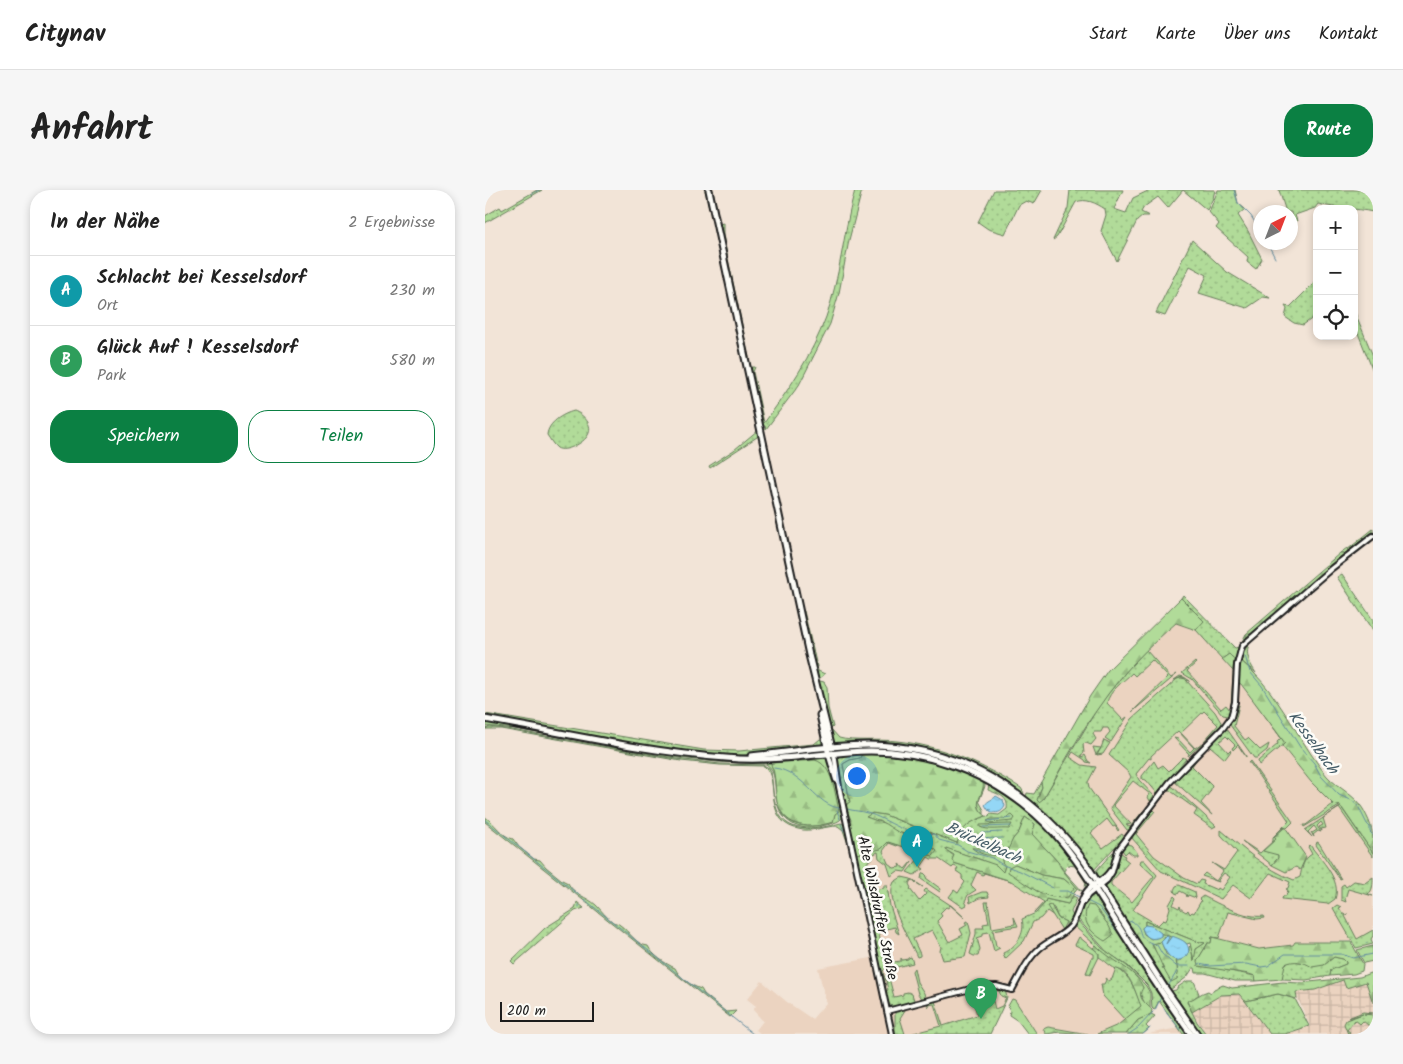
<!DOCTYPE html>
<html lang="de">
<head>
<meta charset="utf-8">
<style>
  :root { --surface:#fff; --page:#f6f6f6; --text:#222; --muted:#767676; --line:#e0e0e0; --accent:#0b8043 }
  body { margin:0; font-family:Kalam,sans-serif; background:var(--page); color:var(--text) }
  .controls { position:absolute; right:15px; top:15px; display:grid; overflow:hidden; border-radius:10px; box-shadow:0 2px 8px #0003 }
  .controls button { width:45px; height:45px; display:grid; place-items:center; padding:0; border:0; border-bottom:1px solid var(--line); background:var(--surface); color:var(--text); font:25px sans-serif }
  .compass { position:absolute; left:768px; top:15px; width:45px; height:45px; border-radius:50%; background:var(--surface); box-shadow:0 2px 8px #0003; rotate:42deg }
  .scale { position:absolute; left:15px; bottom:12px; width:94px; box-sizing:border-box; padding-left:5px; border:2px solid #1c1c1c; border-top:0; font-size:14px; line-height:18px; white-space:nowrap; color:#1c1c1c; -webkit-text-stroke:4px #fdfcf7; paint-order:stroke }
  .you { position:absolute; left:371px; top:585px; width:18px; height:18px; margin:-12px; border:4px solid #fff; border-radius:50%; background:#1a73e8; box-shadow:0 0 0 8px #1a73e833 }
  .badge { display:grid; place-items:center; width:32px; height:32px; border-radius:50%; background:var(--accent); color:#fff; font-size:16px; font-weight:700 }
  .pin { position:absolute; translate:-50% -41px; filter:drop-shadow(0 1px 2px #0008) }
  .pin::after { content:''; position:absolute; top:26px; width:18px; height:15px; background:inherit; clip-path:polygon(0 0,100% 0,50% 100%) }
  .list { margin:0; padding:0; list-style:none }
  h2 { display:flex; justify-content:space-between; align-items:center; height:65px; margin:0; padding:0 20px; font-size:21px }
  h2 small { font-size:16px; font-weight:400; color:var(--muted) }
  .list li { display:grid; grid-template-columns:32px 1fr auto; gap:15px; align-items:center; box-sizing:border-box; height:70px; padding:0 20px; border-top:1px solid var(--line) }
  .list b { display:block; font-size:19px; white-space:nowrap }
  .list p { margin:0; font-size:16px; white-space:nowrap; color:var(--muted) }
  .list em { font-size:16px; font-style:normal; color:var(--muted) }
  .actions { display:flex; gap:10px; padding:15px 20px }
  .actions a { flex:1; padding:11px 0; border:1px solid var(--accent); border-radius:20px; text-align:center; font-size:18px; color:var(--accent) }
  .actions .main { background:var(--accent); color:#fff }
  .icon { flex:none; width:28px; height:28px; fill:none; stroke:currentColor; stroke-width:2; stroke-linecap:round; stroke-linejoin:round }
  .map { position:relative; flex:none; width:888px; height:844px; overflow:hidden; border-radius:20px }
  header { display:flex; align-items:center; gap:30px; box-sizing:border-box; height:70px; padding:0 25px; background:var(--surface); border-bottom:1px solid var(--line) }
  header strong { font-size:24px }
  nav { display:flex; gap:28px; margin-inline-start:auto; font-size:18px }
  .intro { display:flex; align-items:center; justify-content:space-between; box-sizing:border-box; height:120px; padding:0 30px }
  h1 { margin:0; font-size:35px }
  .button { padding:12px 22px; border-radius:20px; background:var(--accent); color:#fff; font-size:18px; font-weight:700 }
  main { display:flex; gap:30px; padding:0 30px }
  aside { flex:1; background:var(--surface); border-radius:20px; box-shadow:0 2px 8px #0003 }
  .map>svg:first-child { display:block }
  .built { fill:#ebd3c0 }
  .industrial { fill:url(#industrial-grid) }
  .grass { fill:url(#grass-dots); stroke:#667c5a; fill-rule:evenodd }
  .forest { fill:url(#forest-firs); stroke:#667c5a; fill-rule:evenodd }
  .wetland { fill:url(#wetland-marsh); stroke:#667c5a }
  .park { fill:#b1db99; stroke:#667c5a }
  .water { fill:url(#water-ripples); stroke:#648c9f }
  .lines { fill:none; stroke-linecap:round; stroke-linejoin:round }
  .stream { stroke:#648c9f; stroke-width:1 }
  .minor-casing { stroke:#1c1c1c; stroke-width:8 }
  .major-casing { stroke:#1c1c1c; stroke-width:9 }
  .minor { stroke:#fdfcf7; stroke-width:4 }
  .major { stroke:#fdfcf7; stroke-width:5 }
  .labels { text-anchor:middle; dominant-baseline:central; stroke-width:5; stroke-linejoin:round; paint-order:stroke }
  .street-label { font-size:15px; fill:#1c1c1c; stroke:#fdfcf7 }
  .water-label { font-size:16px; font-style:italic; fill:#465d68; stroke:#fdfcf7 }
</style>
</head>
<body>
<header>
<strong>Citynav</strong>
<nav><a>Start</a><a>Karte</a><a>Über uns</a><a>Kontakt</a></nav>
</header>
<div class="intro"><h1>Anfahrt</h1><a class="button">Route</a></div>
<main>
<aside>
<h2>In der Nähe<small>2 Ergebnisse</small></h2>
<ul class="list">
<li><span class="badge" style="background:#0f9aa8">A</span><div><b>Schlacht bei Kesselsdorf</b><p>Ort</p></div><em>230 m</em></li>
<li><span class="badge" style="background:#2e9e5b">B</span><div><b>Glück Auf ! Kesselsdorf</b><p>Park</p></div><em>580 m</em></li>
</ul>
<div class="actions"><a class="main">Speichern</a><a>Teilen</a></div>
</aside>
<div class="map">
<svg width="888" height="844" viewBox="0 0 888 844">
  <defs>
    <pattern id="industrial-grid" width="8" height="8" patternUnits="userSpaceOnUse" patternTransform="scale(1.25)"><rect width="8" height="8" fill="#ebd3c0"/><path d="M0 4h8M4 0v8" fill="none" stroke="#c9b5a4"/></pattern>
    <pattern id="grass-dots" width="8" height="8" patternUnits="userSpaceOnUse" patternTransform="scale(1.25)"><rect width="8" height="8" fill="#b1db99"/><path d="M2 2h.1M6 6h.1" fill="none" stroke="#98bb83" stroke-width="1.8" stroke-linecap="round"/></pattern>
    <pattern id="forest-firs" width="22" height="20" patternUnits="userSpaceOnUse" patternTransform="scale(1.25)"><rect width="22" height="20" fill="#b1db99"/><path d="M5 1l3.5 6h-7zM16 11l3.5 6h-7z" fill="#98bb83"/></pattern>
    <pattern id="wetland-marsh" width="20" height="14" patternUnits="userSpaceOnUse" patternTransform="scale(1.25)"><rect width="20" height="14" fill="#b1db99"/><path d="M1 5h8M5 5V1M11 12h8M15 12V8" fill="none" stroke="#98bb83"/></pattern>
    <pattern id="water-ripples" width="26" height="14" patternUnits="userSpaceOnUse" patternTransform="scale(1.25)"><rect width="26" height="14" fill="#94d7f6"/><path d="M2 4q2-2 4 0t4 0M15 11q2-2 4 0t4 0" fill="none" stroke="#7fb8d2"/></pattern>
  </defs>
  <rect width="100%" height="100%" fill="#f2e4d7"/>
  <filter id="ink" filterUnits="userSpaceOnUse"><feTurbulence type="fractalNoise" baseFrequency=".02" numOctaves="2"/><feDisplacementMap in="SourceGraphic" scale="10" xChannelSelector="R" yChannelSelector="G"/><feConvolveMatrix kernelMatrix="1 2 1 2 8 2 1 2 1" color-interpolation-filters="sRGB"/></filter>
  <g filter="url(#ink)">
    <!-- built -->
    <g class="built">
      <path d="M691,433L711,440L747,480L750,468L755,471L756,494L800,553L797,556L826,592L848,614L856,615L888,663V703L883,704L888,705V740L872,751L810,752L808,755L774,759L728,747L710,751L656,730L622,701L636,663L630,658L619,669L601,644L606,601L603,594L604,588L583,568L615,514L661,460Z"/>
      <path d="M403,652L526,691L559,712L549,723L537,729L538,732L562,716L577,739L585,731L611,755L608,758L618,770L638,781L618,802L619,806L640,830L633,835L612,844H603L564,837L559,839L561,844H552L530,809L526,810L521,808L517,817L433,844H276L271,840L278,831L268,820L271,816L262,809L277,791L302,812L327,829L341,813L333,778L386,768L365,666L386,660Z"/>
      <path d="M693,838L698,844H665L668,843Z"/>
    </g>
    <!-- industrial -->
    <g class="industrial">
      <path d="M858,790L881,792L888,813V844H800L825,836L810,802L830,800Z"/>
      <path d="M754,804L785,844H721L707,822L736,805Z"/>
    </g>
    <!-- grass -->
    <g class="grass">
      <path d="M52,0H57L0,33V26L15,17L17,20Z"/>
      <path d="M220,0H222L253,144Z"/>
      <path d="M226,0H228L235,34L238,33V45L265,173L266,177H270L268,182L279,233C303,201 327,165 341,127C355,88 358,45 369,4L370,0H377L364,50L354,103L345,134L314,195L281,239L280,236H277Z"/>
      <path d="M509,0H557L549,14L541,11L534,15L520,44L503,39L493,32Z"/>
      <path d="M585,0H638L629,19L641,23L648,8L665,0H730L728,8L722,20L698,0L683,18L673,7L659,17L656,22L664,26H658L652,31L632,71L616,41L621,25L620,19C611,13 601,8 591,12L572,47L568,50L583,18Z"/>
      <path d="M733,0H750L753,13L760,19L753,25L763,41L777,69L771,79L762,72L763,67L731,38L734,34L724,22Z"/>
      <path d="M794,0H888V22C870,18 853,19 833,14L830,18L810,25L812,31L807,32L806,22H801Z"/>
      <path d="M707,50L742,82L785,108L778,107L762,118L714,103L722,85L705,76L680,126L671,123Z"/>
      <path d="M832,90V125L818,135L809,133L800,127L802,119L800,116L805,117Z"/>
      <path d="M869,120L888,166V181L869,133Z"/>
      <path d="M89,221C98,224 109,235 103,245C99,253 80,263 72,258C68,255 65,249 62,245C63,233 77,224 89,221Z"/>
      <path d="M273,240H274L275,245L225,278L224,276L249,260Z"/>
      <path d="M888,344V348L844,383L765,453C759,463 765,474 771,483L755,470L764,452L860,368L858,363H855L862,358L864,361Z"/>
      <path d="M857,384L888,430V441L852,387Z"/>
      <path d="M698,405L750,458L754,457L761,444L763,448L752,469H750V486H748L750,487L748,515V506L746,515L749,469L744,464L737,469L711,440L718,430L696,408Z"/>
      <path d="M319,421L333,481L340,484L335,488L331,486L317,423Z"/>
      <path d="M661,460L686,488L692,484L647,522L683,487L667,470L650,486L647,483C638,492 624,501 622,513L638,530L642,527L626,552L620,548L625,542L623,538H618L616,542H609L608,544L611,549L606,555L601,553L598,554L599,563L596,565L597,567L600,565L603,571L606,573L601,572L600,570L588,562L585,567L597,575L611,577L603,592L604,598L634,640L633,641L630,636L628,637L622,629L606,643L618,658L637,644L639,647L608,681C589,653 567,629 541,607L542,603L549,604L556,592L557,597L553,605L558,609L615,514L643,479Z"/>
      <path d="M710,472L711,473L702,481L736,519L741,515L745,520L743,526L738,525L707,489L697,483Z"/>
      <path d="M695,486L699,487L705,491L701,490L730,522L737,534L719,551L733,535L719,521L696,543L710,558L717,553L703,566L704,564L689,548L693,549L705,562L709,558L693,541L666,566V569L664,568L651,584L654,590L669,606L665,611L663,607L665,604L648,591L628,615L646,634L641,635L645,637L658,621L644,640H642L625,618L646,587L644,583L624,565L647,529L692,489L696,488L701,489L697,487L689,490Z"/>
      <path d="M335,491L339,492L342,497L343,518L348,537L346,539L354,548C367,552 396,549 412,551C458,556 497,574 536,598L539,603H534L514,590L428,558L351,554L347,549L333,493Z"/>
      <path d="M770,512L800,553L774,575L773,571L793,554L792,552L796,548Z"/>
      <path d="M754,515L749,536L760,550L763,548L775,560L784,554L782,560L772,568H769L745,535Z"/>
      <path d="M0,524L219,560L254,561L329,554L335,549L339,550L338,554L334,556L258,565L219,564L153,554L0,527Z"/>
      <path d="M0,531L224,568L339,566L344,571L358,627C354,633 344,634 337,636C327,639 315,639 306,633C281,617 298,584 281,574L232,572L183,567L30,539L0,536ZM288,579L350,623L348,632C331,638 303,640 295,619C291,607 291,592 288,579Z"/>
      <path d="M5,537L21,539L191,569L235,574L278,575L284,578L286,582C288,592 287,603 290,613C298,648 332,639 356,633L360,635L364,652L363,654L358,640L353,636C341,636 330,641 318,640C275,634 297,590 279,576L235,575L196,571L16,539H0Z"/>
      <path d="M740,539H742L761,566V567L753,555L748,560L747,558L750,555L741,546L734,552L743,562L745,560L746,561L740,569L725,556L716,563L707,576L727,596L725,602L716,613L728,626L689,591Z"/>
      <path d="M619,550L625,553L618,564L612,565L616,558L611,565L608,557L616,558Z"/>
      <path d="M378,563L410,564L438,568L500,592V596L494,611L499,620V624C490,617 494,607 499,598L404,565L377,564L375,568L365,570L358,574L365,612L361,618L366,629L363,628L354,587L353,567L359,564Z"/>
      <path d="M698,567L701,569L672,603L661,590L657,589V586L669,571L673,578L678,575L684,581Z"/>
      <path d="M765,571L808,632L802,638L799,637L790,647L791,649L790,664L793,665V668L787,675L757,651L775,663L788,651V647L804,631L765,573H763Z"/>
      <path d="M504,594C515,601 527,608 537,616C562,636 581,661 600,687L599,688H601L603,692L602,698L601,699L602,694L601,690L600,699L601,693L590,676L583,675L580,678V682L597,701C586,696 579,680 572,671C564,661 554,654 547,644L550,634L540,627L534,642L528,649L522,664L519,668L520,676L518,682L497,670L462,659L461,660L469,666V673L526,691L499,683L498,685L492,682L486,695L491,700L483,705L480,711L482,715L478,717L464,707L469,700L473,703L480,692L477,689V685L471,681L473,678L469,676L467,678L454,669H446L443,667L436,677L439,679L429,685L422,682L435,667L414,654L412,656L404,653L398,661L403,673L409,678L415,677L414,674L420,679L427,671L420,682L413,681L406,686L402,674L394,668L393,662L387,665L388,668L383,671V682H381L384,697H386L387,700L399,698V695H402L405,716L414,744L411,742L410,737L393,741L401,773L416,771V768L417,770L423,769V768L426,767L428,773L412,777L411,775L402,777L398,781L401,801L403,800L400,786L403,784L409,807L418,805V803L423,802L427,804L429,810L427,812C422,814 410,819 405,815C399,809 374,682 371,664L395,659L403,652C419,654 434,661 448,666L449,658L443,656L439,651L410,641L395,631H390L380,626L387,623L400,625L472,653C479,635 483,633 501,626L504,627L505,624L514,625L522,619C524,606 512,604 503,600Z"/>
      <path d="M687,596L731,636L727,638L709,625L712,620L683,599L667,618L670,621L651,644L669,666L699,688L712,694L715,690L719,691L718,694L732,700L733,698L736,700L745,687L739,683L733,690L734,692L717,686L720,683L731,691L738,681L727,673L739,680L752,662L736,645V640C759,659 780,679 809,690L815,687C817,678 818,669 827,664L823,657L825,655C836,670 857,690 850,709L843,714L797,709L798,706H801L803,700L801,699L803,698L805,692L785,683L766,708L748,695L736,709L676,681L646,647C652,636 676,600 687,596Z"/>
      <path d="M848,614L856,615L819,637L818,635H821Z"/>
      <path d="M855,617H856L888,663V667L854,618L838,628L841,638L836,639L837,641L834,637L838,635L836,632L832,636L836,642L833,641L828,645L829,647L826,642L827,643L832,640L829,636L823,642L827,647L820,640Z"/>
      <path d="M0,627C10,633 16,646 28,649L34,657L49,669L55,670L61,677L77,690L83,693C88,704 102,707 111,715C116,720 121,727 128,732C130,733 133,733 135,735C144,741 151,755 163,756C167,765 181,774 190,778C194,787 206,796 216,799L219,804L241,822L251,821L245,827L0,632Z"/>
      <path d="M832,652L834,653L856,689L854,688L831,655Z"/>
      <path d="M641,654L646,655L652,662V665H648L643,661L640,664L637,660Z"/>
      <path d="M628,662L630,664L624,680L617,687H615L609,683Z"/>
      <path d="M635,662L640,666L639,668L644,672L626,692V695L647,712L669,686L655,673L656,670H659L672,685L648,720L673,735L678,730L681,731L685,718L684,715L689,706L691,708L688,715L694,718L695,716L696,719L701,722L703,720L705,724L707,722L709,723L716,711L714,709L718,706C734,714 761,729 779,726L780,728L772,729L743,722L734,748L727,747L726,754L723,753L712,771L735,779L770,786L771,791H750L720,783H711L710,778H708L702,787L685,800L621,702L620,698L628,683ZM660,731L710,751L720,753L711,759L708,769L706,755L704,757V761L696,770H691L693,784L678,779L676,770L667,755L676,752L680,747L682,750L680,756L687,746L676,743V746L666,749L659,744L657,738L660,735Z"/>
      <path d="M439,683L442,686L441,688L456,699L455,702L436,689L437,684Z"/>
      <path d="M417,687L426,689L438,697L426,690L424,694L426,698L425,699L434,711L441,704L439,701L441,699L467,716L480,728L465,715L463,718L461,717L455,723L457,726L452,731L464,752L478,745L475,739L482,735L480,732L483,731L486,743L480,767L458,770L455,761L456,757L447,740L428,749L435,764V766L432,767C425,750 399,710 409,692Z"/>
      <path d="M888,687C888,694 888,701 883,704L888,706L863,699L860,709L861,712L856,710V696L859,694L861,697L869,691L880,693Z"/>
      <path d="M694,695L710,702L711,708L703,705L702,707L701,704L695,701L693,704L690,703L689,700L691,696Z"/>
      <path d="M497,702H502L504,707L494,708L485,713L484,707Z"/>
      <path d="M606,705H610L614,709L673,802L704,844H698L674,811L669,820L667,818L666,803L662,795L643,776L622,762L593,729L600,710ZM614,721L628,745L609,743L606,740Z"/>
      <path d="M588,706L592,708L586,722L588,726L581,736V732L573,728L569,718L563,716L569,726L562,721L556,728L548,732L539,751L520,769L518,763C531,757 541,744 537,729L551,723L560,713V709L583,714Z"/>
      <path d="M92,712L99,718L90,721L29,774L26,771L60,738L90,719Z"/>
      <path d="M500,712H503L507,738L530,734L529,727L533,736L508,740L511,756L515,758L509,761L504,742L498,743V746L492,748L495,759L493,766H489L485,764L491,744V738H499L498,734L504,733Z"/>
      <path d="M852,715L856,717L854,718L859,725L863,724L860,726L872,749L888,740V746L886,749L888,754L871,758L848,718Z"/>
      <path d="M592,730L617,758L642,776L661,796L665,803V818L659,812L655,803L642,779L627,770L589,736Z"/>
      <path d="M594,747L614,763V767L605,785L601,783L607,768H609V764L590,755Z"/>
      <path d="M849,767L858,769L861,772V774L846,780L845,786L821,790L797,789V782L800,774L809,770L814,772L839,775Z"/>
      <path d="M429,778L432,792L439,803L440,807L437,810L433,804L427,781Z"/>
      <path d="M631,778C646,785 650,802 657,816L640,830L618,806L616,794H619L621,790L620,788L624,791L627,789Z"/>
      <path d="M702,791H709L714,804L708,809L702,812L712,832L721,844H714L693,814L695,810H690L686,801L691,800L693,797Z"/>
      <path d="M506,797L520,799L522,808L505,844H425L456,836L449,814L444,815V817L442,814L450,811L458,836L492,825L486,803L493,810L508,811L510,819L517,816L521,808L516,806L514,801L500,800V802L491,803L489,800L496,798H506Z"/>
      <path d="M793,804L810,809L824,836L800,844H785L760,811Z"/>
      <path d="M422,817L415,828L420,844H410V823L411,820Z"/>
      <path d="M878,822L888,823L879,824L888,825V839L878,831L875,834L870,830L862,840L865,842L863,844L859,834L861,830L878,824L863,828Z"/>
      <path d="M666,824L670,826L661,836L664,839L658,844H641L653,830Z"/>
    </g>
    <!-- forest -->
    <g class="forest">
      <path d="M888,339V344L864,361L862,360Z"/>
      <path d="M855,363H858L859,365L838,382L763,448L761,447V444Z"/>
      <path d="M696,408L719,431L711,440L691,433C663,457 637,483 616,514C594,544 577,577 558,609L554,612L552,610L557,597L556,592L605,506L623,480Z"/>
      <path d="M744,464L749,469L748,481L737,469Z"/>
      <path d="M755,470C786,495 804,531 826,564C831,571 836,579 842,586C853,598 870,605 878,619C888,637 888,642 888,663L857,618L855,617L856,616L848,614L826,592L797,556L800,553L756,494L753,493Z"/>
      <path d="M377,564C420,564 459,573 498,591C501,604 484,614 501,626C483,633 479,635 472,653L400,625L387,623L381,627C386,629 390,630 396,632C402,634 407,639 413,642C427,647 441,651 452,661L448,666L403,652L396,659L371,664L364,635L366,630L361,618L362,614L365,612L358,574L365,570L375,568Z"/>
      <path d="M330,570C348,575 350,605 354,621L350,624L348,632C326,639 300,639 292,612C290,603 291,593 289,584C289,580 286,577 286,573Z"/>
      <path d="M540,627L550,634L547,644L573,672L576,678L592,698L583,714L561,709L560,713L549,723L559,712L526,691L469,673L467,670L469,665L461,660V658L511,675L518,682L520,676L517,672L528,649L534,642ZM530,674L556,685L579,689L589,698L556,704L538,691Z"/>
      <path d="M800,637L821,667L815,680L811,677L801,682L787,675L793,668V665L778,661L791,649L789,647Z"/>
      <path d="M566,715L573,728L581,732L577,740L562,716Z"/>
      <path d="M603,715L609,716L624,736L628,745L620,751C606,743 595,731 603,715Z"/>
      <path d="M660,731L710,751L720,753L711,759L709,771L705,753L702,754C694,748 684,747 675,743C669,740 667,736 660,735Z"/>
      <path d="M727,747L774,759L808,755L810,752H866L878,774L877,781L869,784L845,786L846,780L861,774V772L858,769L849,767L839,775L827,777C818,771 809,770 800,774L797,789L771,791L770,786L764,784L713,776L712,771L723,753H726Z"/>
      <path d="M676,752L681,764L691,770L693,784L692,789L686,792C678,780 674,767 667,754Z"/>
      <path d="M611,755C624,770 652,780 658,798C651,808 661,813 667,820L666,824L653,830L641,844H612L633,835L656,816C651,805 648,789 637,781C634,779 629,779 626,776C622,773 619,770 614,767V763L608,758Z"/>
      <path d="M888,756V771L879,773L872,760Z"/>
      <path d="M885,783L888,784V813L881,792L861,798L858,790L830,800L811,802L812,809L793,804L760,811L754,804L736,805L707,822L702,811C710,809 715,803 723,801L726,803L729,799L738,795L747,798L798,792L814,793L875,787Z"/>
      <path d="M563,837L603,844L575,842L561,844L558,839Z"/>
    </g>
    <!-- wetland -->
    <g class="wetland">
      <path d="M527,625L530,628L528,631L505,633L502,631L506,629H519Z"/>
      <path d="M524,634H527L524,639C514,638 504,641 495,637V635Z"/>
      <path d="M487,658H515L511,665C502,666 494,664 487,658Z"/>
      <path d="M530,674L556,685L579,689L589,698L583,707C560,712 541,693 523,682L524,677Z"/>
    </g>
    <!-- park -->
    <path class="park" d="M527,809L530,810L552,844H543L533,831L524,825L525,821L523,816Z"/>
    <!-- water -->
    <g class="water">
      <path d="M511,606L518,610L520,616C517,623 511,624 505,621V619L504,621L500,615C503,610 508,610 511,606Z"/>
      <path d="M660,735L667,736L676,743V746C667,752 660,747 657,738Z"/>
      <path d="M682,746L684,747L681,754L687,746C697,750 706,752 703,765C689,778 681,764 676,752Z"/>
    </g>
    <g class="lines">
      <!-- stream -->
      <g class="stream">
        <path d="M749,0L753,13L766,26L776,42"/>
        <path d="M47,4L54,0"/>
        <path d="M782,52L790,68"/>
        <path d="M760,466L765,482L777,496L815,557L829,573L836,586L854,605L866,610L873,616L882,634L885,637V642L888,645"/>
        <path d="M289,578C319,581 332,617 355,618"/>
        <path d="M362,619C369,621 376,621 382,623C402,628 427,650 449,644L454,650L473,655L482,661L507,668L518,675L535,681L568,698"/>
        <path d="M352,620L355,629"/>
        <path d="M0,630L268,844"/>
        <path d="M503,631L527,628"/>
        <path d="M356,634L359,641"/>
        <path d="M498,637L526,636"/>
        <path d="M497,643L517,642"/>
        <path d="M489,649L517,648"/>
        <path d="M488,654H511"/>
        <path d="M489,659L505,663L511,661"/>
        <path d="M574,701H583L594,707"/>
        <path d="M602,711L614,717L631,740"/>
        <path d="M94,717V715"/>
        <path d="M644,732L647,731C662,742 647,747 672,755L677,764L691,776H704"/>
        <path d="M881,753H882"/>
        <path d="M713,774L725,776L761,774L776,777L783,776L800,764H856L868,768L888,764"/>
        <path d="M682,798L694,778"/>
        <path d="M679,819L696,840"/>
        <path d="M670,820L677,805"/>
        <path d="M644,844L653,838L668,822"/>
        <path d="M658,844L665,838"/>
      </g>
      <defs>
        <g id="minor">
          <path d="M343,563L351,590"/>
          <path d="M349,563L354,597L407,844"/>
          <path d="M598,712L603,705L622,690L627,682L633,660L685,592L738,538L746,527L750,512L752,475L757,456L847,378L888,346"/>
          <path d="M402,821L493,797L511,796L527,800C535,786 542,769 555,758C565,750 577,746 586,736C594,725 595,709 602,701C609,693 620,690 625,681"/>
        </g>
        <g id="major">
          <path d="M224,0L324,465L347,558"/>
          <path d="M335,525L343,561"/>
          <path d="M0,529C80,543 161,562 241,568C282,572 323,565 364,562C432,556 499,579 550,624C584,654 607,694 631,732C655,770 680,808 706,844"/>
          <path d="M266,566C305,562 344,555 383,555C473,555 548,602 600,672L680,798L712,844"/>
        </g>
      </defs>
      <!-- minor casing -->
      <use href="#minor" class="minor-casing"/>
      <!-- major casing -->
      <use href="#major" class="major-casing"/>
      <!-- minor -->
      <use href="#minor" class="minor"/>
      <!-- major -->
      <use href="#major" class="major"/>
    </g>
  </g>
  <g class="labels">
    <!-- street labels -->
    <g class="street-label">
      <text transform="translate(392 718) rotate(78)">Alte Wilsdruffer Straße</text>
    </g>
    <!-- water labels -->
    <g class="water-label">
      <text transform="translate(828 553) rotate(54)">Kesselbach</text>
      <text transform="translate(498 653) rotate(24)">Brückelbach</text>
    </g>
  </g>
</svg>
<div class="controls">
<button>+</button>
<button>−</button>
<button><svg class="icon" aria-label="locate" viewBox="0 0 24 24"><circle cx="12" cy="12" r="6"/><path d="M12 2v4M12 18v4M2 12h4M18 12h4"/></svg></button>
</div>
<svg class="compass" viewBox="-18 -18 36 36"><path d="M0-13l5 13h-10z" fill="#e53935"/><path d="M0 13l5-13h-10z" fill="#767676"/></svg>
<div class="scale">200 m</div>
<div class="you"></div>
<div class="pin badge" style="left:432px;top:677px;background:#0f9aa8">A</div>
<div class="pin badge" style="left:496px;top:829px;background:#2e9e5b">B</div>
</div>
</main>
</body>
</html>
